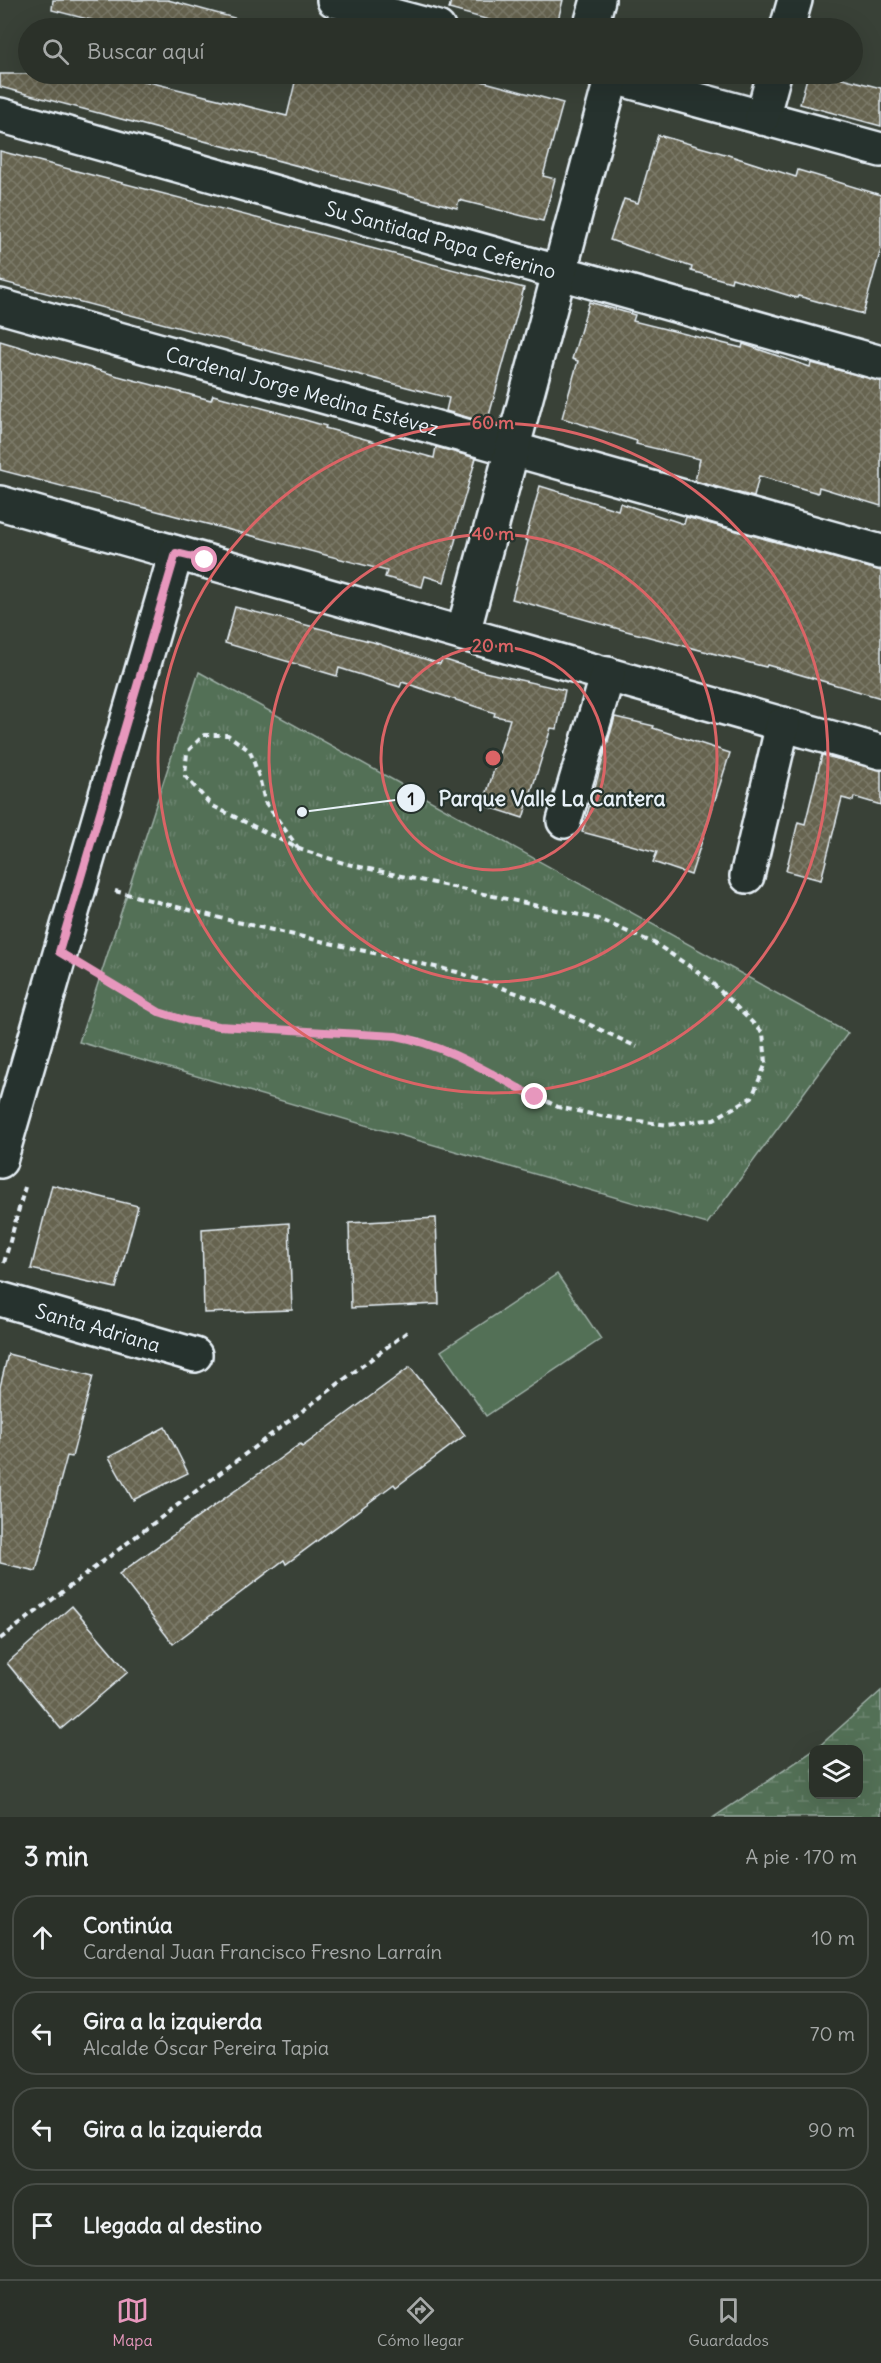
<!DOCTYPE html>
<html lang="es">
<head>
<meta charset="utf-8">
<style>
  :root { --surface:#2b3129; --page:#373d35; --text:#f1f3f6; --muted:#a6a9a8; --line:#474c46; --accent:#e797bd }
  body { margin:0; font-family:Delius,sans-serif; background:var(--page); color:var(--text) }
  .controls { position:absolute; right:18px; bottom:18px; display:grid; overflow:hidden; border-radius:12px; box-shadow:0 6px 24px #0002 }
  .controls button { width:54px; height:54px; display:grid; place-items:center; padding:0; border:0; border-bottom:2px solid var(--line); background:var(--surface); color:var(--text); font:30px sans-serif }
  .stop { position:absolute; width:18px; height:18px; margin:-14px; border:4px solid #e797bd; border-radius:50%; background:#fff }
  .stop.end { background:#e797bd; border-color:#fff; box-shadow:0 2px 6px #0008 }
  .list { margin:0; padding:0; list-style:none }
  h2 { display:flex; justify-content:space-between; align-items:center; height:78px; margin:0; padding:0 24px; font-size:26px }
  h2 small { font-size:20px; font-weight:400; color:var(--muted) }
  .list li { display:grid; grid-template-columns:39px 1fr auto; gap:18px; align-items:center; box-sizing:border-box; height:84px; margin:0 12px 12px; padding:0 12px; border:2px solid var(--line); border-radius:24px }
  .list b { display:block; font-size:22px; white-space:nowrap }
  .list p { margin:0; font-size:20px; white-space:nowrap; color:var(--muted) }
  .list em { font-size:20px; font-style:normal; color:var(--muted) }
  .icon { flex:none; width:33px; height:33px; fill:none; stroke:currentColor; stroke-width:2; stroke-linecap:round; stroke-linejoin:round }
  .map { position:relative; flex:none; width:881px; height:1817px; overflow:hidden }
  .search { position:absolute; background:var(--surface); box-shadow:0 6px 24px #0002; left:18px; right:18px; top:18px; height:66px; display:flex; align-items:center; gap:15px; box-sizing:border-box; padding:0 21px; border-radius:33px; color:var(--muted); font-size:22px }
  .sheet { height:462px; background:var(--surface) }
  nav { display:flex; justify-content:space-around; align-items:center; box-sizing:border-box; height:84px; border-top:2px solid var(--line); background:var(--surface); font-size:16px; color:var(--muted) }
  nav a { display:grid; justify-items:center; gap:3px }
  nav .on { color:var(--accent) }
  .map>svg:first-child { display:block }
  .grass { fill:url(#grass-tufts); stroke:#9eb0a7; stroke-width:1.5 }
  .wetland { fill:url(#wetland-marsh); stroke:#9eb0a7; stroke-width:1.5 }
  .pitch { fill:#536f56; stroke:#9eb0a7; stroke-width:1.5 }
  .building { fill:url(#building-cross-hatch); stroke:#e8f1f8; stroke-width:1.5 }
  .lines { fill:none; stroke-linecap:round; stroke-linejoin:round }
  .minor-casing { stroke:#e8f1f8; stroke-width:38 }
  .path { stroke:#e8f1f8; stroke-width:4; stroke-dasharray:6 4.5; stroke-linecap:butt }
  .minor { stroke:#26332d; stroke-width:33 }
  .route { stroke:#e797bd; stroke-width:8 }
  .ring { fill:none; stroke:#db6466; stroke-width:3 }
  .labels { text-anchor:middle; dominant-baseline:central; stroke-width:4.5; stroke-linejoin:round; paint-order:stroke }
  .street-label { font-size:20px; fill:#e8f1f8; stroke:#26332d }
  .centre { fill:#db6466; stroke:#26332d; stroke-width:3 }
  .ring-label { font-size:18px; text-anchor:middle; font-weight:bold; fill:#db6466; stroke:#26332d; stroke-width:4.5; stroke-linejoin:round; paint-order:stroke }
  .leader { fill:none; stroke:#e8f1f8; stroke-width:2 }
  .callout-dot { fill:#e8f1f8; stroke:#26332d; stroke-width:2 }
  .mark-label { font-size:18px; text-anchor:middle; font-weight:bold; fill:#111 }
  .callout-label { font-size:21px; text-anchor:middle; font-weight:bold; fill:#e8f1f8; stroke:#26332d; stroke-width:4.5; stroke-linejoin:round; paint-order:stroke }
</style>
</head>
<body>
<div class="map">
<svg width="881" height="1817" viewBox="0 0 881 1817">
  <defs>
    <pattern id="grass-tufts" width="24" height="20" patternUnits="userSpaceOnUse" patternTransform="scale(1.5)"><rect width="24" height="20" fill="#536f56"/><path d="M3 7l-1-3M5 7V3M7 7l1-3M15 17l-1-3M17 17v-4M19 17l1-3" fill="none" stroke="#6c846f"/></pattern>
    <pattern id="wetland-marsh" width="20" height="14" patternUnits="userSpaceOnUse" patternTransform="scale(1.5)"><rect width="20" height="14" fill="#536f56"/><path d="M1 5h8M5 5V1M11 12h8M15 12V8" fill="none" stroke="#6c846f"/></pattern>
    <pattern id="building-cross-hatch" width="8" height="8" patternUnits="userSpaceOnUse" patternTransform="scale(1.5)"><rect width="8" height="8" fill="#66634f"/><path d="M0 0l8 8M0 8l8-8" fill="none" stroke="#7c7a69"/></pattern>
  </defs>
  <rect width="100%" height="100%" fill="#394137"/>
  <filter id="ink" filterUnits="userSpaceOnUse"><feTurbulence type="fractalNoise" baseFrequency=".0167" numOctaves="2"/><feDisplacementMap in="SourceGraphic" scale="12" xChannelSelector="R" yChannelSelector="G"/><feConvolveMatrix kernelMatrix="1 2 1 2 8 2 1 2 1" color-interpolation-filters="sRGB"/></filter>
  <g filter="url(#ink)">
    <!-- grass -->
    <path class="grass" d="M199,672L848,1033L707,1224L79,1042Z"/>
    <!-- wetland -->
    <path class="wetland" d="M881,1691V1817H714L813,1751L814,1794H858V1750L816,1749Z"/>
    <!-- pitch -->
    <path class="pitch" d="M557,1274L601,1339L486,1416L441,1351Z"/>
    <!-- building -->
    <g class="building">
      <path d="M53,0H168L238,19L237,28H122L52,10Z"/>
      <path d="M451,0H563L556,28H519L449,9Z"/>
      <path d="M0,74H116L287,116L297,74H455L563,103L543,176L555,179L543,221L459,200L457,208L0,87Z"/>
      <path d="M808,74H827L881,88V126L800,104Z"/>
      <path d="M658,135L725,154L796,177L798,170L881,195V249L863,314L798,296L797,298L732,278L731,282L691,271L692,267L610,240L624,199L638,203Z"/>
      <path d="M0,151L524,288L487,423L446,411L449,398L0,281Z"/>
      <path d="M589,302L635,315L633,321L742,348L743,344L810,367L811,363L881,381V506L819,487L818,493L759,476L754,497L695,481L700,459L636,444L637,441L562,418L578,361L572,359Z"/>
      <path d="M0,341L118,376L211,400L213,395L270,410L326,426L325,428L434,458L436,447L476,458L453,537L456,538L444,582L425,576L422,587L385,577L387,571L0,470Z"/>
      <path d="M540,486L618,510L620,503L684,524L686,517L881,571V698L767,665L766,667L630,632L512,599L528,541L525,540Z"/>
      <path d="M235,607L373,642L440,664L442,659L484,672L565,690L557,729L551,728L523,818L483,805L510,719L494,716L495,713L402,682L400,687L339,668L337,676L225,643Z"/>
      <path d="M615,717L654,726L653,728L730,753L691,875L653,862L657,852L582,832Z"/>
      <path d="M822,755L881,770V805L854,797L853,801L842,798L821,880L786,871L798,822L805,824Z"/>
      <path d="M52,1185L138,1206L116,1288L31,1269Z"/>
      <path d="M436,1218L439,1304L351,1308L349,1223Z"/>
      <path d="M289,1223L292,1310L204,1313L202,1229Z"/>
      <path d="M8,1354L93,1376L72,1457L67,1456L36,1571L0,1563V1387Z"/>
      <path d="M410,1367L465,1435L396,1487L394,1484L286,1564L284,1560L173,1644L119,1574L300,1444L302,1447Z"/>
      <path d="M165,1427L188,1473L133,1500L109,1457Z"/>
      <path d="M72,1606L128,1672L61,1729L7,1663Z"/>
    </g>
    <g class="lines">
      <defs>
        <g id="minor">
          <path d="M334,0L438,28"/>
          <path d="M590,28L598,0"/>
          <path d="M787,28L795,0"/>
          <path d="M603,74L881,150"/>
          <path id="s1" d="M0,115L881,363"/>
          <path d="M762,118L774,74"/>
          <path id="s2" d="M0,306L881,552"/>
          <path d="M0,503L881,752"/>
          <path d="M463,633L612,76"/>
          <path d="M564,821L608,674"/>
          <path d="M747,876L783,724"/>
          <path d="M0,1161L176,553"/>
          <path id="s3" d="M0,1299L195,1355"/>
        </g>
      </defs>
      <!-- minor casing -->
      <use href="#minor" class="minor-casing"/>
      <!-- path -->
      <g class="path">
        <path d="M115,891L224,919L457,972L542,1002L637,1047"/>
        <path d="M91,972L159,1013L188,1021L219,1026L396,1036L419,1040L454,1054L558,1107L601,1116L668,1125L714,1119L752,1097L766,1063L763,1033L707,978L656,944L598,919L347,864L299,849L211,805L185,776L187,752L204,735H228L250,751L259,777L265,802L299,849"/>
        <path d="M4,1263L25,1187"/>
        <path d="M0,1639L407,1332"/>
      </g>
      <!-- minor -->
      <use href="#minor" class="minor"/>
    </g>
  </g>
  <g class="lines" filter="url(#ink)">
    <!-- route -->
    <path class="route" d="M205,560L176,553L59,952L159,1012L188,1021L219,1026L396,1036C446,1045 490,1073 535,1097"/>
  </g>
  <!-- distance rings -->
  <g class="ring">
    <circle cx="493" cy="758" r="112"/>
    <circle cx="493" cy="758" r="224"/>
    <circle cx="493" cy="758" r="335"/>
  </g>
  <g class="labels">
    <!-- street labels -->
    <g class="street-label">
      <text stroke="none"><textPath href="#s1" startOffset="458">Su Santidad Papa Ceferino</textPath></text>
      <text stroke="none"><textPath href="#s2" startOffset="314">Cardenal Jorge Medina Estévez</textPath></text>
      <text stroke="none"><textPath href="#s3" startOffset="102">Santa Adriana</textPath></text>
    </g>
  </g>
  <circle cx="493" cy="758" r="9" class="centre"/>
  <g class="ring-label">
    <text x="493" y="429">60 m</text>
    <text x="493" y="540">40 m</text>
    <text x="493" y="652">20 m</text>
  </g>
  <!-- callouts -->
  <path class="leader" d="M302 812L411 798"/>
  <g class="callout-dot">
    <circle cx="302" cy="812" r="6"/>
    <circle cx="411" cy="798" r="15"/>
  </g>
  <g class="mark-label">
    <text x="411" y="805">1</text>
  </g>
  <g class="callout-label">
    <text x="552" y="806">Parque Valle La Cantera</text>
  </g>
</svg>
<div class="controls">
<button><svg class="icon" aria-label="layers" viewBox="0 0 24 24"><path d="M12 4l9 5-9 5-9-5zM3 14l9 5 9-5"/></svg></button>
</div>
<div class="stop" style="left:205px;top:560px"></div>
<div class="stop end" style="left:535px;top:1097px"></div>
<div class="search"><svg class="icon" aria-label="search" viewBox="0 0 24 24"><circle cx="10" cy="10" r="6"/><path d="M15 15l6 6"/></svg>Buscar aquí</div>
</div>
<section class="sheet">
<h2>3 min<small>A pie · 170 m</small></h2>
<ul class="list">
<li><svg class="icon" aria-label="ahead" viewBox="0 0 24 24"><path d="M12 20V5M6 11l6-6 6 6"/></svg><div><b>Continúa</b><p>Cardenal Juan Francisco Fresno Larraín</p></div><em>10 m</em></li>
<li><svg class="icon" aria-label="left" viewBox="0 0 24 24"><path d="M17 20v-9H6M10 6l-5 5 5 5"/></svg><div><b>Gira a la izquierda</b><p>Alcalde Óscar Pereira Tapia</p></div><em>70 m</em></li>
<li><svg class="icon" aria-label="left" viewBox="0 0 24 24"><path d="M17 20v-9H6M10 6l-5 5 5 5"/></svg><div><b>Gira a la izquierda</b></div><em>90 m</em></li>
<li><svg class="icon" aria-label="arrive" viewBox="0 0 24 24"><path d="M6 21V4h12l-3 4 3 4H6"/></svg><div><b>Llegada al destino</b></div></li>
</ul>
</section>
<nav>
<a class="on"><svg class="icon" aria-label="map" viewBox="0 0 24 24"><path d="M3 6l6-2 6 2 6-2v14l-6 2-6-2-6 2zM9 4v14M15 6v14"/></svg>Mapa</a>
<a><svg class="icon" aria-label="directions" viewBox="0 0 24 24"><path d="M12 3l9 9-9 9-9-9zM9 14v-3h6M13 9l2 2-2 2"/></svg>Cómo llegar</a>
<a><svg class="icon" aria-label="saved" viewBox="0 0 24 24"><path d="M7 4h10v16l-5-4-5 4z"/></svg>Guardados</a>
</nav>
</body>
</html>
